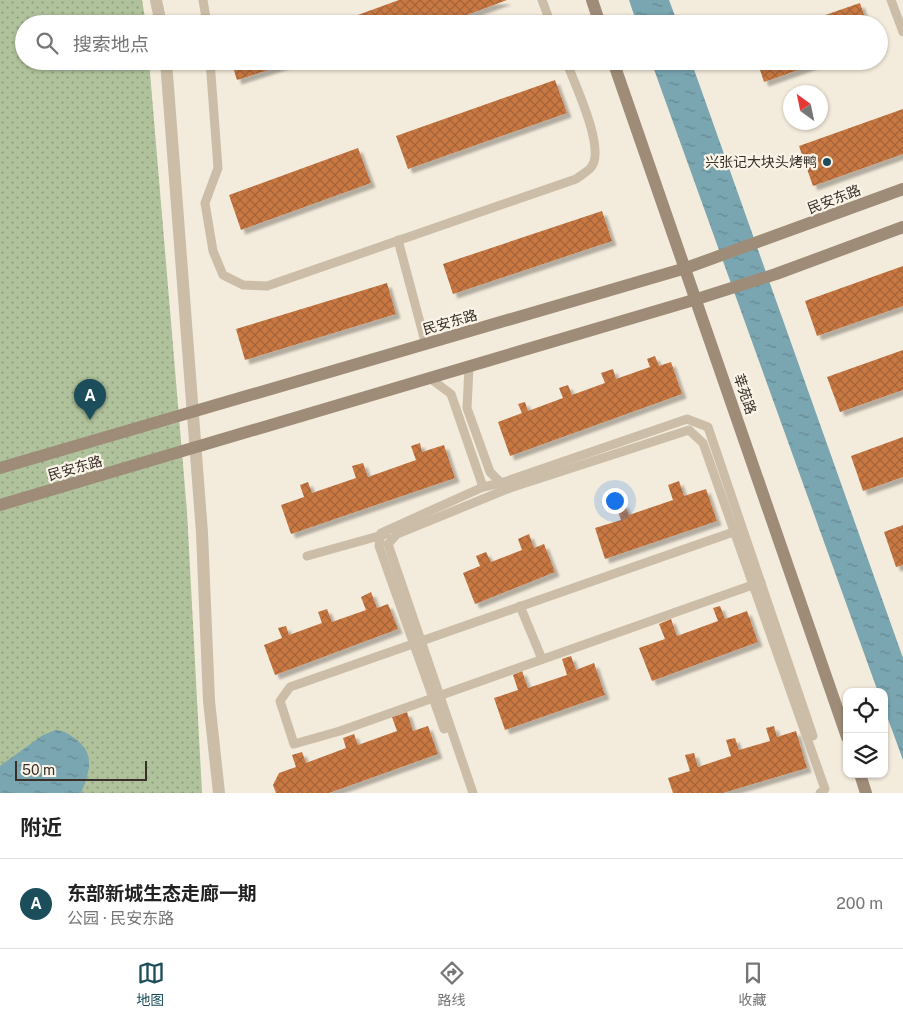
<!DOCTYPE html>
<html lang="zh">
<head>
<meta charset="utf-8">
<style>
  :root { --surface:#fff; --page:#f6f6f6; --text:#222; --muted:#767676; --line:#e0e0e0; --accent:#1c4d5a }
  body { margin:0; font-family:"Public Sans","Noto Sans SC",sans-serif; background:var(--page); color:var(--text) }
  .controls { position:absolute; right:15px; bottom:15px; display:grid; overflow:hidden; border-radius:10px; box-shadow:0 1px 4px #0004 }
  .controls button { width:45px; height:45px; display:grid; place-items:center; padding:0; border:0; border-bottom:1px solid var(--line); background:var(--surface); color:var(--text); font:25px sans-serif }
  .compass { position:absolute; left:783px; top:85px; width:45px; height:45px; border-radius:50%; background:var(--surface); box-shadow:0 1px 4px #0004; rotate:327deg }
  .scale { position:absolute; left:15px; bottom:12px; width:132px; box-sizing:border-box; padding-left:5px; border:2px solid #372f28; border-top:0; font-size:14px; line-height:18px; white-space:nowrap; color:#372f28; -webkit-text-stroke:4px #faf4e8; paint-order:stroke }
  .you { position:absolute; left:614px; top:500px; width:18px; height:18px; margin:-12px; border:4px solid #fff; border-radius:50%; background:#1a73e8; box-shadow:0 0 0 8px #1a73e833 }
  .badge { display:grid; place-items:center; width:32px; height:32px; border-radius:50%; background:var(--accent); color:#fff; font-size:16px; font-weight:700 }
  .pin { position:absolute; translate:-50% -41px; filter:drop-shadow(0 1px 2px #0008) }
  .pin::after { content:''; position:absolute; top:26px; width:18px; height:15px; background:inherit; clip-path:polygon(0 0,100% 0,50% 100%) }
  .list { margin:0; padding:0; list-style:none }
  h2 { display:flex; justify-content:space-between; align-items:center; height:65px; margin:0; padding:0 20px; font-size:21px }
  h2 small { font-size:16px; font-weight:400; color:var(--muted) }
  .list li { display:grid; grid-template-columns:32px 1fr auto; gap:15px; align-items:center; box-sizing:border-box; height:90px; padding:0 20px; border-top:1px solid var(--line) }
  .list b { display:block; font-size:19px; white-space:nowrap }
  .list p { margin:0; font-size:16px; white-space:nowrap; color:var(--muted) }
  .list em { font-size:16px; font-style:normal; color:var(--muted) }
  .icon { flex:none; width:28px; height:28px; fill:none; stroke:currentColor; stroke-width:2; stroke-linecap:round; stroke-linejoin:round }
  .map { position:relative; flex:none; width:903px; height:793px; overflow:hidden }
  .search { position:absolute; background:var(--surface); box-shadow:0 1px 4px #0004; left:15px; right:15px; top:15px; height:55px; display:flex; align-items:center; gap:12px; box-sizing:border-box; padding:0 18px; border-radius:28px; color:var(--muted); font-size:19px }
  .sheet { height:155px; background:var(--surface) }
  nav { display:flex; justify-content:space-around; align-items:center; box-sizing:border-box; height:70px; border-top:1px solid var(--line); background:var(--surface); font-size:14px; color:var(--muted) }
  nav a { display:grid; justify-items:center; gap:2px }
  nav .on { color:var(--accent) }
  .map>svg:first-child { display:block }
  .park { fill:url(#park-dots) }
  .water { fill:url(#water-ripples) }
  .building { fill:url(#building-cross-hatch); filter:url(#shadow) }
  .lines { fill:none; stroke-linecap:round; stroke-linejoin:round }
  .lane { stroke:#cbbda7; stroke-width:9 }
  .street { stroke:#cbbda7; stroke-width:12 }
  .secondary { stroke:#9f8c78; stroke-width:12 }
  .poi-dot { fill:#1c4d5a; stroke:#faf4e8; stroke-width:2 }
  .labels { text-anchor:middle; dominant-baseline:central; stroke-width:4.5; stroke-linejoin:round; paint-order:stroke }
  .poi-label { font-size:14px; fill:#372f28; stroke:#faf4e8; text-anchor:end }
  .street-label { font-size:14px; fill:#372f28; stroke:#faf4e8 }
</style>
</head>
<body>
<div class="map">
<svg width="903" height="793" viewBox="0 0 903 793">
  <defs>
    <pattern id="park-dots" width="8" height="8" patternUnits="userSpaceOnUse" patternTransform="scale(1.25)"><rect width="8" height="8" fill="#afc29b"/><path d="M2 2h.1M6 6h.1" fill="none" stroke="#8f9e7e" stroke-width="1.8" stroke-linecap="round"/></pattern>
    <pattern id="water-ripples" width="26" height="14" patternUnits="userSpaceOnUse" patternTransform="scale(1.25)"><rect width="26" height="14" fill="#7aa6b1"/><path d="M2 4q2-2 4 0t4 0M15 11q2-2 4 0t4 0" fill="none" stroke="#658890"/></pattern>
    <pattern id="building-cross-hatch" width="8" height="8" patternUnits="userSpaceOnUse" patternTransform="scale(1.25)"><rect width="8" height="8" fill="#c97843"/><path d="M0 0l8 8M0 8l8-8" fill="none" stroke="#a46338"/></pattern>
    <filter id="shadow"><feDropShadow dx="4.5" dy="4.5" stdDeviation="1" flood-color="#0004"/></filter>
  </defs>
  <rect width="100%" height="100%" fill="#f3ebdb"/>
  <!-- park -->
  <path class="park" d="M0,0H142L146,24H24V61H149L187,512L202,793H0Z"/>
  <!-- water -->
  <g class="water">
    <path d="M629,0H669L678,24H637Z"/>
    <path d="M651,61H691L903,658V760L884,708V692H878Z"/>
    <path d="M56,730C65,731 69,734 77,740C96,756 89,773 81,793H0V766L43,735Z"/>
  </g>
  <!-- building -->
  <g class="building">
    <path d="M399,0H507L443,24H358L355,16Z"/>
    <path d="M860,3L867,24H802V23Z"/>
    <path d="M303,19L305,24H289V23Z"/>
    <path d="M231,61H293V62L237,80Z"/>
    <path d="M757,61H821V62L764,82Z"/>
    <path d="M555,80L567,113L408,169L396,136Z"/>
    <path d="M903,109V154L813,186L799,146Z"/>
    <path d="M358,148L371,183L241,230L229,195Z"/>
    <path d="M602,211L612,241L453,294L443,264Z"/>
    <path d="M903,266V306L817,336L805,301Z"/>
    <path d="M387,283L396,314L245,360L236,329Z"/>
    <path d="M903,350V390L840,412L827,377Z"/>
    <path d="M655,356L659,366L671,362L682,394L510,456L498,422L522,413L518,404L525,402L528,411L563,398L559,388L568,385L572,395L605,383L601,373L613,369L616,379L650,367L647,359Z"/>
    <path d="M903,437V477L863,491L851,456Z"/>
    <path d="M420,443L422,452L444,445L455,478L291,534L281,505L304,497L300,485L308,482L312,493L356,478L352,466L363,463L368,477L416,460L411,446Z"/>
    <path d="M679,481L684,496L706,489L717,521L605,559L595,528L621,520L616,506L624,503L629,515L673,500L668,485Z"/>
    <path d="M903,525V565L896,567L884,532Z"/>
    <path d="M529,534L534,548L544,544L555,572L475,604L463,573L480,566L476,556L486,552L491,562L522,550L518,539Z"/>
    <path d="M371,592L377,608L388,604L398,629L275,675L264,645L282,638L278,628L286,626L289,635L322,623L318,612L327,609L332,622L366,610L361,597Z"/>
    <path d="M720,606L725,619L747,611L758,642L652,681L639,648L665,639L659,624L671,619L677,636L718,621L713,608Z"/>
    <path d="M571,656L576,670L594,663L605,695L505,730L494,698L518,690L513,675L522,671L528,688L567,675L562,659Z"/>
    <path d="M407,712L413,731L428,726L438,754L329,793H276L273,785L279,773L296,767L292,755L302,752L306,763L346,748L343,738L354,734L358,745L397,731L392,717Z"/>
    <path d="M774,726L777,737L796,731L807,768L723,793H673L668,778L690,771L685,755L694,753L698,767L731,756L726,740L735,738L739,750L770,741L766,728Z"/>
  </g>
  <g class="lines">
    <!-- lane -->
    <g class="lane">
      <path d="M203,0L207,24"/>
      <path d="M542,0L551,24"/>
      <path d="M891,0L903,32"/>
      <path d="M210,61L218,168L205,203L213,251L223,275L243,285L267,286L576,179C581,175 589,171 592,166C605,147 574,82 566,61"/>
      <path d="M398,240L426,345"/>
      <path d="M469,367L467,408L490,472L501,483L687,419L708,427L813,736"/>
      <path d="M431,379L451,394L483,487"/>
      <path d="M742,529L290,687L280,701L294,744L340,731L761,582"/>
      <path d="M307,556L386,534"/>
      <path d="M520,606L542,659"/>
      <path d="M444,729L379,546L381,533L483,487L501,483"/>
      <path d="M473,793L388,544L397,534L510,488L689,430L703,443L825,789L820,793"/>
    </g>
    <!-- street -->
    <g class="street">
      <path d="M156,0L161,24"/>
      <path d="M166,61L202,533L209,701L219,793"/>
    </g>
    <!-- secondary -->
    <g class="secondary">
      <path d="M592,0L600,24"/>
      <path d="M613,61L847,737"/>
      <path d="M0,468L686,268L903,189"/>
      <path d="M0,505L697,299L776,274L903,227"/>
      <path d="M860,774L866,793"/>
    </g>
  </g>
  <!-- markers -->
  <circle class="poi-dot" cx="827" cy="162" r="5"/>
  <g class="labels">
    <!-- poi labels -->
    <g class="poi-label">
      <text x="817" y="162">兴张记大块头烤鸭</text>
    </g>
    <!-- street labels -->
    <g class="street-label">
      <text transform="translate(834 199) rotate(-21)">民安东路</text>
      <text transform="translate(450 322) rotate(-16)">民安东路</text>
      <text transform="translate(745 394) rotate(71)">莘苑路</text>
      <text transform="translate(75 468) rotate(-16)">民安东路</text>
    </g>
  </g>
</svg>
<div class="controls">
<button><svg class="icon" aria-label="locate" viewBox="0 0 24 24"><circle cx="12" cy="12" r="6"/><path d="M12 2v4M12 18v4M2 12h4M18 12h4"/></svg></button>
<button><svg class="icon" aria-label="layers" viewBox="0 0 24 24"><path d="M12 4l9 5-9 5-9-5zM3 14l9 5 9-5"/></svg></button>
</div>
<svg class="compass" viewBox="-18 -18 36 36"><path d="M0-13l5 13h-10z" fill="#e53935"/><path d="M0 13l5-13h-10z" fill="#767676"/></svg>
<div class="scale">50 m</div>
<div class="you"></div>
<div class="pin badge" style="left:90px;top:420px">A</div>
<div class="search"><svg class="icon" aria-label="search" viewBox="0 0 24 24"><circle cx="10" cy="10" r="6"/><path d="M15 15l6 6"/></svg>搜索地点</div>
</div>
<section class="sheet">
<h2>附近<small></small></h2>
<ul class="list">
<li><span class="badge">A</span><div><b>东部新城生态走廊一期</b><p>公园 · 民安东路</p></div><em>200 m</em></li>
</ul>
</section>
<nav>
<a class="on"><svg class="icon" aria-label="map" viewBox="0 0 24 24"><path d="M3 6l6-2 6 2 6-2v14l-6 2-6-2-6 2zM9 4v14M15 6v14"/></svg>地图</a>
<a><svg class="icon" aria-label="directions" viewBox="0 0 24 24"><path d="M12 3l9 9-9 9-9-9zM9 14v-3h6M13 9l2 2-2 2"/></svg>路线</a>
<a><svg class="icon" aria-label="saved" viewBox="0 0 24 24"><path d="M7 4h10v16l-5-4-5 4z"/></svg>收藏</a>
</nav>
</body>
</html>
